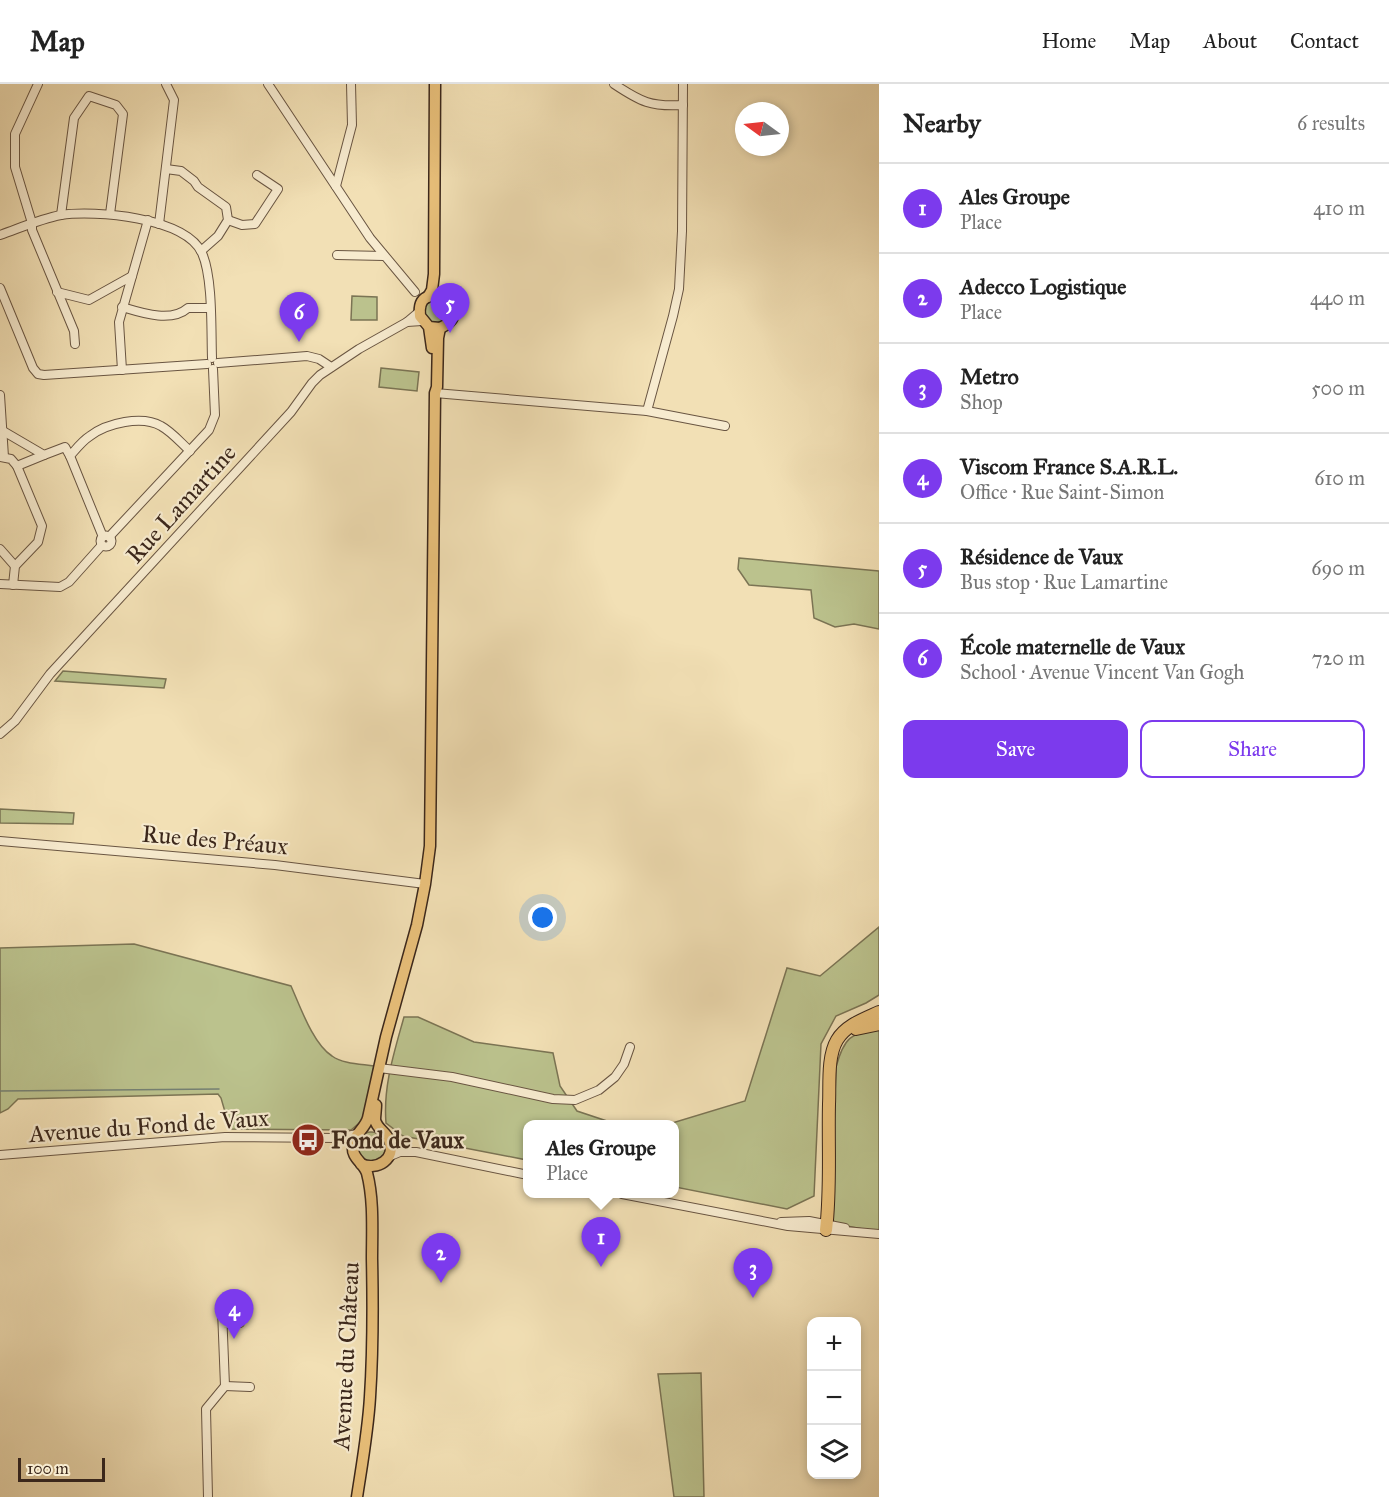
<!DOCTYPE html>
<html lang="en">
<head>
<meta charset="utf-8">
<style>
  :root { --surface:#fff; --page:#f6f6f6; --text:#222; --muted:#767676; --line:#e0e0e0; --accent:#7c3aed }
  body { margin:0; font-family:"IM FELL Great Primer",serif; background:var(--page); color:var(--text) }
  .controls { position:absolute; right:18px; bottom:18px; display:grid; overflow:hidden; border-radius:12px; box-shadow:0 3px 9px #0003 }
  .controls button { width:54px; height:54px; display:grid; place-items:center; padding:0; border:0; border-bottom:2px solid var(--line); background:var(--surface); color:var(--text); font:30px sans-serif }
  .compass { position:absolute; left:735px; top:18px; width:54px; height:54px; border-radius:50%; background:var(--surface); box-shadow:0 3px 9px #0003; rotate:285deg }
  .scale { position:absolute; left:18px; bottom:15px; width:87px; box-sizing:border-box; padding-left:6px; border:3px solid #3b271b; border-top:0; font-size:16px; line-height:21px; white-space:nowrap; color:#3b271b; -webkit-text-stroke:4px #f7ebcf; paint-order:stroke }
  .you { position:absolute; left:543px; top:834px; width:21px; height:21px; margin:-15px; border:4px solid #fff; border-radius:50%; background:#1a73e8; box-shadow:0 0 0 9px #1a73e833 }
  .badge { display:grid; place-items:center; width:39px; height:39px; border-radius:50%; background:var(--accent); color:#fff; font-size:20px; font-weight:700 }
  .pin { position:absolute; translate:-50% -50px; filter:drop-shadow(0 2px 3px #0008) }
  .pin::after { content:''; position:absolute; top:32px; width:21px; height:18px; background:inherit; clip-path:polygon(0 0,100% 0,50% 100%) }
  .popup { position:absolute; left:523px; top:1036px; width:156px; height:78px; box-sizing:border-box; display:grid; place-content:center; border-radius:12px; background:var(--surface); filter:drop-shadow(0 2px 4px #0005); font-size:20px; white-space:nowrap; color:var(--muted) }
  .popup b { font-size:22px; color:var(--text) }
  .popup::after { content:''; position:absolute; left:50%; top:100%; margin-left:-12px; border:12px solid transparent; border-top-color:var(--surface) }
  .list { margin:0; padding:0; list-style:none }
  h2 { display:flex; justify-content:space-between; align-items:center; height:78px; margin:0; padding:0 24px; font-size:26px }
  h2 small { font-size:20px; font-weight:400; color:var(--muted) }
  .list li { display:grid; grid-template-columns:39px 1fr auto; gap:18px; align-items:center; box-sizing:border-box; height:90px; padding:0 24px; border-top:2px solid var(--line) }
  .list b { display:block; font-size:22px; white-space:nowrap }
  .list p { margin:0; font-size:20px; white-space:nowrap; color:var(--muted) }
  .list em { font-size:20px; font-style:normal; color:var(--muted) }
  .actions { display:flex; gap:12px; padding:18px 24px }
  .actions a { flex:1; padding:14px 0; border:2px solid var(--accent); border-radius:12px; text-align:center; font-size:21px; color:var(--accent) }
  .actions .main { background:var(--accent); color:#fff }
  .icon { flex:none; width:33px; height:33px; fill:none; stroke:currentColor; stroke-width:2; stroke-linecap:round; stroke-linejoin:round }
  .map { position:relative; flex:none; width:879px; height:1413px; overflow:hidden }
  header { display:flex; align-items:center; gap:36px; box-sizing:border-box; height:84px; padding:0 30px; background:var(--surface); border-bottom:2px solid var(--line) }
  header strong { font-size:28px }
  nav { display:flex; gap:33px; margin-inline-start:auto; font-size:21px }
  main { display:flex }
  aside { flex:1; background:var(--surface) }
  .map>svg:first-child { display:block }
  .green { fill:#bbc28d; stroke:#7b7454; stroke-width:1.5 }
  .lines { fill:none; stroke-linecap:round; stroke-linejoin:round }
  .stream { stroke:#758174; stroke-width:1.5 }
  .minor-casing { stroke:#695542; stroke-width:10 }
  .major-casing { stroke:#3b271b; stroke-width:13 }
  .highway-casing { stroke:#3b271b; stroke-width:14 }
  .minor { stroke:#f7ebcf; stroke-width:8 }
  .major { stroke:#e9c07a; stroke-width:10 }
  .highway { stroke:#e9c07a; stroke-width:12 }
  .labels { text-anchor:middle; dominant-baseline:central; stroke-width:4.5; stroke-linejoin:round; paint-order:stroke }
  .street-label { font-size:24px; fill:#3b271b; stroke:#f7ebcf }
  .poi-label { font-size:24px; font-weight:bold; fill:#3b271b; stroke:#f7ebcf; text-anchor:start }
</style>
</head>
<body>
<header>
<strong>Map</strong>
<nav><a>Home</a><a>Map</a><a>About</a><a>Contact</a></nav>
</header>
<main>
<div class="map">
<svg width="879" height="1413" viewBox="0 0 879 1413">
  <rect width="100%" height="100%" fill="#f2e0b5"/>
  <filter id="stains"><feTurbulence type="fractalNoise" baseFrequency=".00333" numOctaves="4"/><feColorMatrix values="0 0 0 0 .2 0 0 0 0 .09 0 0 0 0 .02 0 0 0 .5 -.17"/></filter>
  <radialGradient id="worn" r=".72"><stop offset=".6" stop-color="#630" stop-opacity="0"/><stop offset="1" stop-color="#630" stop-opacity=".3"/></radialGradient>
  <!-- green -->
  <g class="green">
    <path d="M352,212L377,213V236H351Z"/>
    <circle cx="436" cy="228" r="12"/>
    <path d="M381,284L419,288L417,307L379,303Z"/>
    <path d="M739,474L879,487V545L854,540L835,543L814,534L811,506L749,501L738,485Z"/>
    <path d="M63,587L166,595L164,604L55,597Z"/>
    <path d="M0,725L74,729L73,740L0,739Z"/>
    <path d="M879,843V911L866,919L836,932L821,960L814,1112L787,1125L675,1103L674,1040H655H669L745,1017L787,884L820,892Z"/>
    <path d="M134,860L291,902C300,922 313,960 332,972C343,980 361,980 374,982L364,1035L351,1046L230,1045L221,1014L218,1010L18,1015L8,1025L0,1029V864Z"/>
    <path d="M404,933H418L474,958L553,969L560,1002L577,1027L616,1040H528L527,1076L403,1052L386,1039C383,1002 394,969 404,933Z"/>
    <path d="M879,945V1148L836,1140L832,1135L831,1128L836,983C844,954 850,949 879,945Z"/>
    <circle cx="371" cy="1063" r="15"/>
    <path d="M701,1289L704,1413H674L658,1290Z"/>
  </g>
  <g class="lines">
    <!-- stream -->
    <path class="stream" d="M0,1007L219,1005"/>
    <defs>
      <g id="minor">
        <path d="M38,0L15,50V83L32,139V146L74,247L75,260"/>
        <path d="M268,0L370,154L415,208"/>
        <path d="M614,0C641,18 651,23 683,21"/>
        <path d="M166,85L181,87L194,97L198,103L226,123L228,136L218,152L201,167"/>
        <path d="M336,102L352,41L351,0"/>
        <path d="M61,131L74,34L89,12L116,21L123,30L110,130"/>
        <path d="M228,136L242,141L255,140L278,105L257,91"/>
        <path d="M159,140L174,16L166,0"/>
        <path d="M0,151C20,144 40,135 61,131C95,126 185,133 202,169C213,194 211,245 212,274"/>
        <path d="M337,171L384,172"/>
        <path d="M0,204L33,284L38,290L44,291L207,280"/>
        <path d="M57,208L89,216L132,192"/>
        <path d="M122,223C142,229 171,239 188,224H209"/>
        <path d="M420,227L407,238L422,237"/>
        <path d="M218,279L307,272L319,275L331,283"/>
        <path d="M122,286L119,238L148,136"/>
        <path d="M435,309L647,327L725,342"/>
        <path d="M0,311L4,373"/>
        <path d="M647,327L673,232L679,205L682,147L683,0"/>
        <path d="M3,347L44,371L65,363L70,372"/>
        <path d="M0,373L11,375L17,382L42,442L38,458L15,482L13,501"/>
        <path d="M17,382L44,371"/>
        <circle cx="106" cy="457" r="5.5"/>
        <path d="M103,453L70,372C76,365 82,357 90,352C107,339 142,331 161,342C172,348 181,359 190,367"/>
        <path d="M109,453L209,346L215,331L213,285"/>
        <path d="M0,465L15,482"/>
        <path d="M0,500L60,503L69,498L102,461"/>
        <path d="M0,650L15,637L50,590L291,328L312,299L320,291L359,265L407,238"/>
        <path d="M0,757L275,781L425,800"/>
        <path d="M379,984L452,993L553,1015L575,1016L599,1006L615,993L624,980L630,963"/>
        <path d="M0,1071L225,1053L337,1054L357,1050"/>
        <path d="M388,1073L400,1068H416L528,1091"/>
        <path d="M622,1110L788,1142L879,1150"/>
        <path d="M781,1138L809,1137L845,1144"/>
        <path d="M225,1302L250,1303"/>
        <path d="M208,1413L206,1325L225,1302L222,1226L240,1225V1239L223,1240"/>
      </g>
      <g id="major">
        <path d="M428,213L432,206L434,190L435,0"/>
        <path d="M429,243L440,244C481,226 415,189 420,232L429,243L432,264"/>
        <path d="M361,1080C377,1087 397,1075 389,1056C386,1048 377,1045 375,1036C375,1031 376,1026 376,1021"/>
        <path d="M357,1413C362,1380 368,1347 370,1313C373,1267 373,1221 372,1175C372,1147 374,1116 367,1089C363,1078 351,1074 353,1061C354,1050 365,1045 368,1034L386,953L417,841L425,800L430,762L435,309L437,303L438,254L440,244"/>
      </g>
      <g id="highway">
        <path d="M856,945L879,940"/>
        <path d="M826,1146C831,1105 828,1062 829,1020C830,1001 827,973 837,956C846,941 864,935 879,928"/>
      </g>
    </defs>
    <!-- minor casing -->
    <use href="#minor" class="minor-casing"/>
    <!-- major casing -->
    <use href="#major" class="major-casing"/>
    <!-- highway casing -->
    <use href="#highway" class="highway-casing"/>
    <!-- minor -->
    <use href="#minor" class="minor"/>
    <!-- major -->
    <use href="#major" class="major"/>
    <!-- highway -->
    <use href="#highway" class="highway"/>
  </g>
  <!-- icons -->
  <defs>
    <symbol id="bus-disc" viewBox="-11 -11 22 22"><circle r="9.5" fill="#8f2418" stroke="#f7ebcf"/><path d="M-5-6H5V4H4V6H2V4H-2V6H-4V4H-5ZM-3.5-4V0h7V-4ZM-3.5 1.2v1.5H-2V1.2ZM2 1.2v1.5H3.5V1.2Z" fill="#fff"/></symbol>
  </defs>
  <g fill-rule="evenodd">
    <use href="#bus-disc" x="289" y="1037" width="38" height="38"/>
  </g>
  <g class="labels">
    <!-- street labels -->
    <g class="street-label">
      <text transform="translate(181 420) rotate(-48)">Rue Lamartine</text>
      <text transform="translate(215 756) rotate(5)">Rue des Préaux</text>
      <text transform="translate(149 1042) rotate(-4)">Avenue du Fond de Vaux</text>
      <text transform="translate(346 1272) rotate(-87)">Avenue du Château</text>
    </g>
    <!-- poi labels -->
    <g class="poi-label">
      <text x="331" y="1056">Fond de Vaux</text>
    </g>
  </g>
  <rect width="100%" height="100%" filter="url(#stains)"/>
  <rect width="100%" height="100%" fill="url(#worn)"/>
</svg>
<div class="controls">
<button>+</button>
<button>−</button>
<button><svg class="icon" aria-label="layers" viewBox="0 0 24 24"><path d="M12 4l9 5-9 5-9-5zM3 14l9 5 9-5"/></svg></button>
</div>
<svg class="compass" viewBox="-18 -18 36 36"><path d="M0-13l5 13h-10z" fill="#e53935"/><path d="M0 13l5-13h-10z" fill="#767676"/></svg>
<div class="scale">100 m</div>
<div class="you"></div>
<div class="pin badge" style="left:601px;top:1183px">1</div>
<div class="popup"><b>Ales Groupe</b>Place</div>
<div class="pin badge" style="left:441px;top:1199px">2</div>
<div class="pin badge" style="left:753px;top:1214px">3</div>
<div class="pin badge" style="left:234px;top:1255px">4</div>
<div class="pin badge" style="left:450px;top:249px">5</div>
<div class="pin badge" style="left:299px;top:258px">6</div>
</div>
<aside>
<h2>Nearby<small>6 results</small></h2>
<ul class="list">
<li><span class="badge">1</span><div><b>Ales Groupe</b><p>Place</p></div><em>410 m</em></li>
<li><span class="badge">2</span><div><b>Adecco Logistique</b><p>Place</p></div><em>440 m</em></li>
<li><span class="badge">3</span><div><b>Metro</b><p>Shop</p></div><em>500 m</em></li>
<li><span class="badge">4</span><div><b>Viscom France S.A.R.L.</b><p>Office · Rue Saint-Simon</p></div><em>610 m</em></li>
<li><span class="badge">5</span><div><b>Résidence de Vaux</b><p>Bus stop · Rue Lamartine</p></div><em>690 m</em></li>
<li><span class="badge">6</span><div><b>École maternelle de Vaux</b><p>School · Avenue Vincent Van Gogh</p></div><em>720 m</em></li>
</ul>
<div class="actions"><a class="main">Save</a><a>Share</a></div>
</aside>
</main>
</body>
</html>
